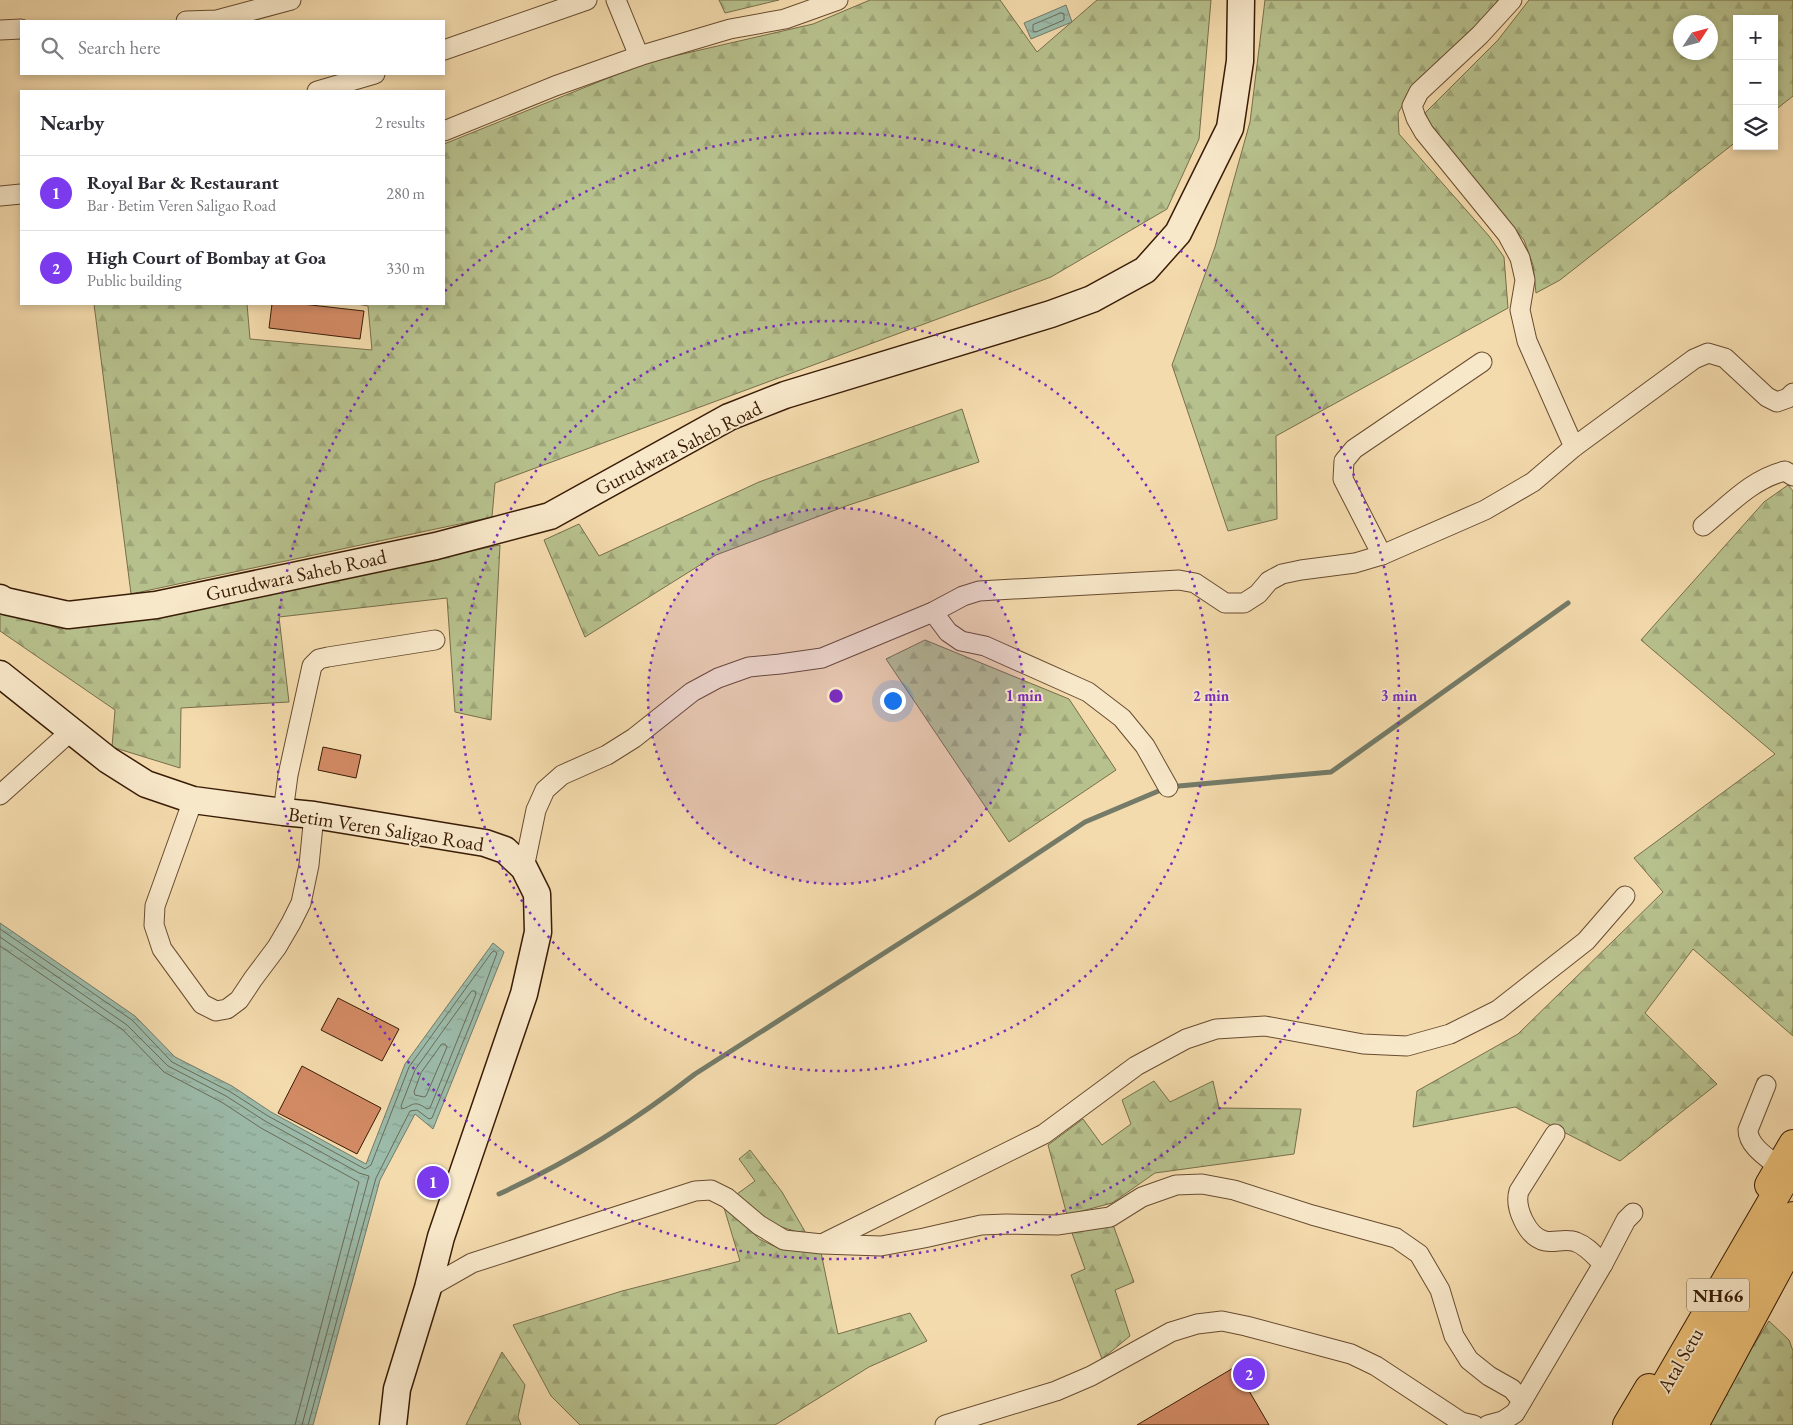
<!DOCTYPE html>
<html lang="en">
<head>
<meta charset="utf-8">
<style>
  :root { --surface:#fff; --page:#f2f2f3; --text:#2b2b33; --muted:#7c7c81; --line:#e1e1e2; --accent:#7c3aed }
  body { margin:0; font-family:"EB Garamond",serif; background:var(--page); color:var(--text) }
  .controls { position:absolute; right:15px; top:15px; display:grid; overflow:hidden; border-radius:0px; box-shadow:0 2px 8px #0003 }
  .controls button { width:45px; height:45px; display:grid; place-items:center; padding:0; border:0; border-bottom:1px solid var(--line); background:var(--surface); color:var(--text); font:25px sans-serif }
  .compass { position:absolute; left:1673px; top:15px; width:45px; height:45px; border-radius:50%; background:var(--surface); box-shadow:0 2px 8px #0003; rotate:54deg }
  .you { position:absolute; left:892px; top:700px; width:18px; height:18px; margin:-12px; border:4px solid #fff; border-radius:50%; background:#1a73e8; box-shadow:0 0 0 8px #1a73e833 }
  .badge { display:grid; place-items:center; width:32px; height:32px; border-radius:50%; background:var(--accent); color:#fff; font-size:16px; font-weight:700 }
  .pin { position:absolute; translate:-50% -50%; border:2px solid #fff; box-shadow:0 1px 5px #0006 }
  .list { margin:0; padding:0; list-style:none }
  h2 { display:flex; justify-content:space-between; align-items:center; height:65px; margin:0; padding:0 20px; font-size:21px }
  h2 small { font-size:16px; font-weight:400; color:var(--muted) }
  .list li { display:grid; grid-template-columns:32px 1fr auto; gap:15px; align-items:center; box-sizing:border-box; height:75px; padding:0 20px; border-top:1px solid var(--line) }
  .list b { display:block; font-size:19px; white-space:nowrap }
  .list p { margin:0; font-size:16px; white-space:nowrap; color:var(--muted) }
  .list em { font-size:16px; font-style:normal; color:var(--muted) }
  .icon { flex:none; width:28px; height:28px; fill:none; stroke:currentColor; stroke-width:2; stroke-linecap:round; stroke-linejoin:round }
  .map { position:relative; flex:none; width:1793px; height:1425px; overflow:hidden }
  .search { position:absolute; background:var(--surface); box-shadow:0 2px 8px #0003; left:20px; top:20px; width:425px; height:55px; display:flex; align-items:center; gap:12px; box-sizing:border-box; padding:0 18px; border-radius:0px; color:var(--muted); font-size:19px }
  .panel { position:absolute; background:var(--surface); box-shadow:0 2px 8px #0003; left:20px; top:90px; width:425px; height:215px; border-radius:0px }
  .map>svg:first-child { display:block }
  .forest { fill:url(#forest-firs); stroke:#786e4a; fill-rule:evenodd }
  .water { fill:url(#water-ripples); stroke:#747b68 }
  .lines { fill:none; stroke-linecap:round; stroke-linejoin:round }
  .shore { stroke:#6a6c58; stroke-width:1 }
  .stream { stroke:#747b68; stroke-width:5 }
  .building { fill:#d28a64; stroke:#391c06 }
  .street-casing { stroke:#684c30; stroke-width:21 }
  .secondary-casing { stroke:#391c06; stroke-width:29 }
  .primary-casing { stroke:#391c06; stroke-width:30 }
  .highway-casing { stroke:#391c06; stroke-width:30 }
  .street { stroke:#f8e8ca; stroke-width:19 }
  .secondary { stroke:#f8e8ca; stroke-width:26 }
  .primary { stroke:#eabe76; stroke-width:28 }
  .highway { stroke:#eabe76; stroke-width:28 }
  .ring { fill:none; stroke:#7b2cbf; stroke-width:2.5; stroke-dasharray:2.5 5 }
  .labels { text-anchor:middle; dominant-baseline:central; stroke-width:4; stroke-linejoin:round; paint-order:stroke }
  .shield { fill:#f8e8ca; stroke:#725941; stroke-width:1 }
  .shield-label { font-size:19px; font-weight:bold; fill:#391c06 }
  .street-label { font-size:20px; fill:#391c06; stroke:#f8e8ca }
  .centre { fill:#7b2cbf; stroke:#f8e8ca; stroke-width:2.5 }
  .ring-label { font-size:15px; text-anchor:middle; font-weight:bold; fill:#7b2cbf; stroke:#f8e8ca; stroke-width:4; stroke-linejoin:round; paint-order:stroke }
</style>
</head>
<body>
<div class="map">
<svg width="1793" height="1425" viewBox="0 0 1793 1425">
  <defs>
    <pattern id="forest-firs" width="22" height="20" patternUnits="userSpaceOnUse" patternTransform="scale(1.25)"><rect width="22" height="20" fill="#b7c18d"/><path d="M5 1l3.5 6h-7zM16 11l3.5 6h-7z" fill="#9ea578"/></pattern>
    <pattern id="water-ripples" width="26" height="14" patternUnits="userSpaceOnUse" patternTransform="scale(1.25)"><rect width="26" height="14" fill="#9cbbaa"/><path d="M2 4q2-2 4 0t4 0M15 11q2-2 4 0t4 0" fill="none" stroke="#87a091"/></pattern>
  </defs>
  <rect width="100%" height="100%" fill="#f4dbad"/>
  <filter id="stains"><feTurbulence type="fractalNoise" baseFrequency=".004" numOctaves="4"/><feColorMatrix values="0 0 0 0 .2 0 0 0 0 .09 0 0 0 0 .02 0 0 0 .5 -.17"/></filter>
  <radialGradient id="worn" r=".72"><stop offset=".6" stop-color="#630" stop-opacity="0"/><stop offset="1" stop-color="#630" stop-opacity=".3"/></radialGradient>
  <!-- forest -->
  <g class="forest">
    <path d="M719,0H779L725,13Z"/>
    <path d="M870,0H1000L1037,52L1097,0H1211L1199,139L1167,209L1051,277L495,483L492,517L131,594L94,304H247L250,339L372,350L368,306L357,304H444V144L648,62L813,24Z"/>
    <path d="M1265,0H1504L1405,101L1398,113L1399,134L1489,236L1504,257L1508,308L1276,436L1277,519L1228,531L1172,365L1215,247L1250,122Z"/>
    <path d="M1529,0H1793V96L1774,111V19H1737V141L1560,280L1536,293L1533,265L1524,240L1431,125L1425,113L1498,40ZM1680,22H1710V52H1680Z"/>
    <path d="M962,409L979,462L846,506L716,555L585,637L544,540L579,524L599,556L759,482Z"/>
    <path d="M1788,485L1793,491V1036L1693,949L1645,1013L1717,1084L1620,1161L1515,1107L1413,1127L1417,1091L1518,1034L1663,892L1634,858L1775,754L1641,640L1764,502Z"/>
    <path d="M500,545L491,720L455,712L447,598L279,617L289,702L181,708L180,768L112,747L115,710L0,631V607L60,629L130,620Z"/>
    <path d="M925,640L1069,699L1116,770L1009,842L886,659Z"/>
    <path d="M1154,1081L1170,1102L1213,1081L1219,1108L1301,1109L1294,1154L1155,1173L1112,1203L1067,1215L1048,1145L1083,1119L1102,1145L1131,1124L1122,1100Z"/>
    <path d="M750,1150L782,1192L807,1235L769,1223L737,1194L755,1181L739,1159Z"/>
    <path d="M722,1201L759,1239L780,1249L820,1248L838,1334L910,1313L927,1341L869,1367L775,1425H580L551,1396L513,1325L622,1291L740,1261Z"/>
    <path d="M1112,1222L1134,1282L1115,1290L1130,1336L1102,1359L1071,1275L1085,1269L1072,1233Z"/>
    <path d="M1769,1321L1789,1340L1793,1351V1425H1703Z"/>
    <path d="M502,1352L525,1385L518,1417L521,1425H466Z"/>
  </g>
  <!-- water -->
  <g class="water">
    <path d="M1066,5L1072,22L1031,39L1024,23Z"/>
    <path d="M0,923L135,1016L175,1057L232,1086L271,1112L366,1164L405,1064L493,943L504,952L433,1129L415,1114L380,1180L313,1425H0Z"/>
  </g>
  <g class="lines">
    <!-- shore -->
    <g class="shore">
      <path d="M1061,13L1064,14V20L1036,32L1033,31V25Z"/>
      <path d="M0,929L132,1020L172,1062L229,1091L268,1116L365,1169L371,1165L409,1067L492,952L494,951L497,953L472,1020L432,1118L429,1119L417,1110L410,1111L376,1178L308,1425"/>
      <path d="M0,937L127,1025L168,1066L226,1096L265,1121L359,1173L369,1176L302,1425"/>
      <path d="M0,946L123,1030L164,1072L223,1103L261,1128L359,1182L295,1425"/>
      <path d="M472,991H475L476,994L430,1108L427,1109C413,1099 413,1106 402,1109L401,1106L415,1070Z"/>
      <path d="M442,1044H445L447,1047L426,1096L424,1097L415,1095L414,1092L421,1073Z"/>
    </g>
    <!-- stream -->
    <path class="stream" d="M499,1194C567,1163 636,1120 695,1074L975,895L1085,822L1168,787L1331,772L1568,603"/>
  </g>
  <!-- building -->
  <g class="building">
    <path d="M272,304H302L364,311L360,339L269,328Z"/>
    <path d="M323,747L361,755L356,778L318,770Z"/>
    <path d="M338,998L399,1029L382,1061L321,1030Z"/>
    <path d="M302,1066L381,1108L357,1154L278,1113Z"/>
    <path d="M1235,1367L1269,1425H1137Z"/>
  </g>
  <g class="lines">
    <defs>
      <g id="street">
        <path d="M616,0L639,56"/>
        <path d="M1512,0L1480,35L1419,92L1412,106L1416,118L1424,132L1507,234L1520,258L1525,280L1520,310L1527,341L1574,447"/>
        <path d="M186,21L217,20L291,0"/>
        <path d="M0,30L21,29"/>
        <path d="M444,50L587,0"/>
        <path d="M317,91L375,74"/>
        <path d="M444,131L555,86L639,56L730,29L785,19L838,0"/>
        <path d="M0,196L21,194"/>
        <path d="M1703,526C1729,505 1752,479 1785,471L1793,476"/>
        <path d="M1382,555L1343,479L1344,461L1354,449L1482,362"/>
        <path d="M933,612L948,632L961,641L985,646L1088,692L1122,718L1145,746L1168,787"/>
        <path d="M0,795L71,731"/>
        <path d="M193,800L155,906L154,925L162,949L202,1004L216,1011L227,1009L239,1000L253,979L277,947L291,923L301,903L309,865L314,815"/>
        <path d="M283,812L288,775L312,666L319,659L328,657L435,640"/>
        <path d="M524,868L536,810L545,790L562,775L607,755L634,738L692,692L718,678L749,667L780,664L822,658L933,612L963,596L979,591L1179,580L1195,583L1225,603H1244L1258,594L1269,581L1282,574L1301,570L1355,563L1382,555L1485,510L1533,482L1574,447L1694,359L1708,353L1725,358L1767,397L1777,402L1788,398L1793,393"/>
        <path d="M1766,1085L1748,1130C1748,1146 1768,1158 1779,1167"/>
        <path d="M1555,1134L1519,1191C1514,1207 1527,1237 1545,1241C1555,1243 1566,1238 1576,1242C1587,1246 1595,1256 1603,1264"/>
        <path d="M826,1242L1044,1134L1136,1066L1186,1039L1216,1029L1265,1026L1363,1044L1407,1046L1450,1034L1498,1010L1586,941L1625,896"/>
        <path d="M428,1288L472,1263L695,1191L711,1190L727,1198L759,1225L784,1240L822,1244L881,1246L924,1238L981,1225L1006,1224L1057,1225L1110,1217L1142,1197L1176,1185L1202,1184L1234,1190L1312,1215L1396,1238L1419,1254L1440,1290L1454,1336L1469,1360L1489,1376L1512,1389L1522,1401"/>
        <path d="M945,1425L1056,1391L1091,1376L1171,1332L1197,1324L1222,1321L1246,1326L1351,1354L1376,1366L1461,1422L1474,1425"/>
        <path d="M1488,1425L1503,1421L1515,1413L1603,1264L1626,1220L1633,1213"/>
      </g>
      <g id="secondary">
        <path d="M0,598L5,601L68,615L156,605L436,546L550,516L729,417L785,395L1051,314L1092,299L1145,270L1178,233L1230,128L1240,61L1241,0"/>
        <path d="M0,674L108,760L146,784L193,800L283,812L314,815L485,843L505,850L524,868L537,894L538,932L524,994L441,1237L428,1288L397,1389L393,1425"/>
      </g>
      <g id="primary">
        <path d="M1769,1185L1793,1144"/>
        <path d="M1627,1425L1649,1388"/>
        <path d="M1694,1425L1792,1243"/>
      </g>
      <g id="highway">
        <path d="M1642,1425L1793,1165"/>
        <path d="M1672,1425L1793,1216"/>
      </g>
    </defs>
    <!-- street casing -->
    <use href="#street" class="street-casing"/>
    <!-- secondary casing -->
    <use href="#secondary" class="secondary-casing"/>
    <!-- primary casing -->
    <use href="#primary" class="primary-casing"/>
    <!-- highway casing -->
    <use href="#highway" class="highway-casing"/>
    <!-- street -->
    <use href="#street" class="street"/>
    <!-- secondary -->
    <use href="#secondary" class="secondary"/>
    <!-- primary -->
    <use href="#primary" class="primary"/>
    <!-- highway -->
    <use href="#highway" class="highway"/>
  </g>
  <!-- distance rings -->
  <circle cx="836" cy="696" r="188" fill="#7b2cbf" fill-opacity=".12"/>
  <g class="ring">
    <circle cx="836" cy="696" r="188"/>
    <circle cx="836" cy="696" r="375"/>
    <path d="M445 291A563 563 0 1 1 431 305"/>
  </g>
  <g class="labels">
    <!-- shield labels -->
    <rect class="shield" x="1687" y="1278.5" width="62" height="33" rx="4"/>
    <g class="shield-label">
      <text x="1718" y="1295">NH66</text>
    </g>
    <!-- street labels -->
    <g class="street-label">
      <text transform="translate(678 448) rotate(-27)">Gurudwara Saheb Road</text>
      <text transform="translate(296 575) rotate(-12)">Gurudwara Saheb Road</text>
      <text transform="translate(386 829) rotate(9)">Betim Veren Saligao Road</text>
      <text transform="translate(1680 1360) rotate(-60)">Atal Setu</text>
    </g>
  </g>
  <circle cx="836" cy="696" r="8" class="centre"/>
  <g class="ring-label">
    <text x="1024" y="701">1 min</text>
    <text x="1211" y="701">2 min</text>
    <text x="1399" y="701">3 min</text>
  </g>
  <rect width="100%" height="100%" filter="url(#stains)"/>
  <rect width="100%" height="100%" fill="url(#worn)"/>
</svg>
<div class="controls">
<button>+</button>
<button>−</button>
<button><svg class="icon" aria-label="layers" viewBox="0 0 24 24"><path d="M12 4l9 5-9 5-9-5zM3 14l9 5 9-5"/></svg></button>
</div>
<svg class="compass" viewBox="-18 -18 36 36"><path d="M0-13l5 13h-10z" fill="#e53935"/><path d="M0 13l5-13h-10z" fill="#7c7c81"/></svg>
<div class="you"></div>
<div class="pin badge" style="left:433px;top:1182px">1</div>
<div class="pin badge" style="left:1249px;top:1374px">2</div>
<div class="search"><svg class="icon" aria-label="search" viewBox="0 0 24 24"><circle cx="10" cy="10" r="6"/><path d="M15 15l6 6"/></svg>Search here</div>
<section class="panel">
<h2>Nearby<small>2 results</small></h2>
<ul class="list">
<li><span class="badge">1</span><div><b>Royal Bar &amp; Restaurant</b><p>Bar · Betim Veren Saligao Road</p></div><em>280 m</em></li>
<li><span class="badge">2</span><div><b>High Court of Bombay at Goa</b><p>Public building</p></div><em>330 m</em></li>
</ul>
</section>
</div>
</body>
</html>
